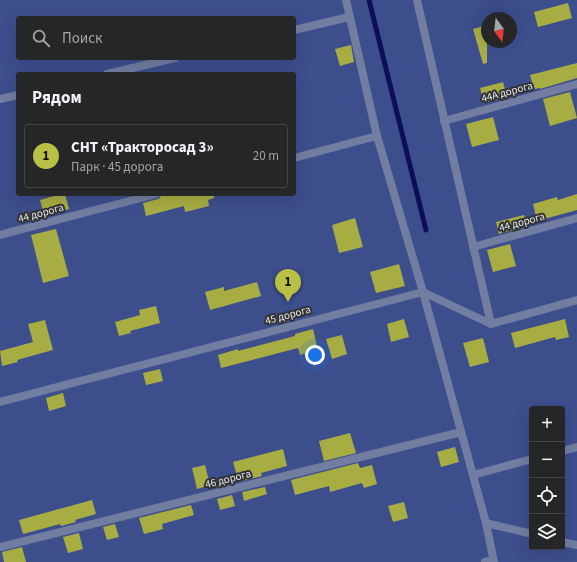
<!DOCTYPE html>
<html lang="ru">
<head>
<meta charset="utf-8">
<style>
  :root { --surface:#252627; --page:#2d2e2f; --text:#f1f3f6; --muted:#a3a5a7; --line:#424344; --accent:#bac045 }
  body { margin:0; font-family:"Source Sans 3",sans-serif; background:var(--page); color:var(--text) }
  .controls { position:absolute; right:12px; bottom:12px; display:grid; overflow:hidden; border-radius:4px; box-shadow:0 4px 16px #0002 }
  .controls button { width:36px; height:36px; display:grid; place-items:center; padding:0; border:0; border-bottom:1px solid var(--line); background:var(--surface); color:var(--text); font:20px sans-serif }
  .compass { position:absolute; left:481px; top:12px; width:36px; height:36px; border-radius:50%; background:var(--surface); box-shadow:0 4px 16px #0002; rotate:165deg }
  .you { position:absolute; left:315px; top:355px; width:14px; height:14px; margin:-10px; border:3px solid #fff; border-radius:50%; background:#1a73e8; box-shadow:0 0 0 6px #1a73e833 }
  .badge { display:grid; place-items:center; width:26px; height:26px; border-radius:50%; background:var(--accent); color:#111; font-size:13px; font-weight:700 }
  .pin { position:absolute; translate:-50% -33px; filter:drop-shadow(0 1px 2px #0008) }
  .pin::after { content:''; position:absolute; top:21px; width:14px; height:12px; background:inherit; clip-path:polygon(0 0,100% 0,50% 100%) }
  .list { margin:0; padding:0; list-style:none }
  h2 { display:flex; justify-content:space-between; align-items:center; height:52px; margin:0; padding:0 16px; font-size:17px }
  h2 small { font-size:13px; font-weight:400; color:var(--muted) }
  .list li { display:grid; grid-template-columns:26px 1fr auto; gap:12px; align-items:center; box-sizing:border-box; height:64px; margin:0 8px 8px; padding:0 8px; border:1px solid var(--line); border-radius:4px }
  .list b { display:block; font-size:15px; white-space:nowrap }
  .list p { margin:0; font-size:13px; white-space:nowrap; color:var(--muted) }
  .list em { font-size:13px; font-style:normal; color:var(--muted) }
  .icon { flex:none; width:22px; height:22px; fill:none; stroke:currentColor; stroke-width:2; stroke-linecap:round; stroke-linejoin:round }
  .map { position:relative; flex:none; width:577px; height:562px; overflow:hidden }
  .search { position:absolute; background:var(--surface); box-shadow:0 4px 16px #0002; left:16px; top:16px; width:280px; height:44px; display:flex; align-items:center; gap:10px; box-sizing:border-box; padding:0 14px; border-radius:4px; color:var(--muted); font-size:15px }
  .panel { position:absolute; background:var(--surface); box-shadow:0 4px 16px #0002; left:16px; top:72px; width:280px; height:124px; border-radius:4px }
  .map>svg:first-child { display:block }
  .green { fill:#3d4e8d; fill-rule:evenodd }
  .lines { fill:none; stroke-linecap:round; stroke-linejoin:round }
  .stream { stroke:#0d0e5a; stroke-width:5 }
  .building { fill:#a8ad43 }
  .minor { stroke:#717da1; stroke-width:8 }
  .labels { text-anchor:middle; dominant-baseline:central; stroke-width:4; stroke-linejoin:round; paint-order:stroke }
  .street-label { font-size:11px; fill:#e8e9eb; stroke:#313234 }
</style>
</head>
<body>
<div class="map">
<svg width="577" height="562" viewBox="0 0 577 562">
  <rect width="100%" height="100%" fill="#313234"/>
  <!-- green -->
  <path class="green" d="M0,0H577V562H0ZM18,18H294V58H18ZM487,18H511V42H487ZM18,74H294V194H18ZM532,409H562V547H532Z"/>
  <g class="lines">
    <!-- stream -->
    <path class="stream" d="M369,0L426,230"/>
  </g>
  <!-- building -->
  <g class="building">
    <path d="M568,3L572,18L538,27L534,12Z"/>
    <path d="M487,25V63L483,64L473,29Z"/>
    <path d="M351,45L354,62L340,66L335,49Z"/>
    <path d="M577,63V78L540,89V88L534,89L530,75Z"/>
    <path d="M503,82L507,97L484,103L480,88Z"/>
    <path d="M570,92L577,118L550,126L543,99Z"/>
    <path d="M493,117L499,140L472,147L466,124Z"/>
    <path d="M61,194H65L69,209L44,215L40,200Z"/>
    <path d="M161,194H214V198L208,200L209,206L185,212L184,206L146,216L143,203L158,199L160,198Z"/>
    <path d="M577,194V210L537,221L533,204L557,197L558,200Z"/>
    <path d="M524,215L527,226L499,234L496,222Z"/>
    <path d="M355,218L363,247L339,253L332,225Z"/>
    <path d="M56,229L69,276L43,283L31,235Z"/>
    <path d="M510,244L516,266L493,272L487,250Z"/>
    <path d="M399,264L405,286L376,293L370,272Z"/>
    <path d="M257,282L261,296L210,310L205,292L224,287V291Z"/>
    <path d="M156,306L160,323L130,331L131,333L119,336L115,322L140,315L139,310Z"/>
    <path d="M404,319L409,337L391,342L387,324Z"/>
    <path d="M565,319L569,337L556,340L555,337L515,348L511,333Z"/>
    <path d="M45,320L53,350L17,360L18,362L2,366L0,351L33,342L28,324Z"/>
    <path d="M313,329L318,350L300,355L298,348L221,368L218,355L238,349V351L295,336V334Z"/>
    <path d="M342,335L347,354L332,359L326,339Z"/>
    <path d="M483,338L489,362L470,367L463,343Z"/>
    <path d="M160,369L163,381L146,385L143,373Z"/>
    <path d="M63,393L66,406L49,411L46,398Z"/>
    <path d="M350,433L356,453L324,461L319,441Z"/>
    <path d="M455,447L459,462L441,467L437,452Z"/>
    <path d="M283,449L287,466L261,473L262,476L239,482L233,462Z"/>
    <path d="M358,463L360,468L372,465L377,484L364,488L362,483L330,492L329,486L295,495L291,480Z"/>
    <path d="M205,465L210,485L197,489L192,468Z"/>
    <path d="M265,487L267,494L244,501L242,492Z"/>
    <path d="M232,495L235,506L220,510L217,499Z"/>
    <path d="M92,500L96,514L75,520L76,522L61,526L60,524L23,534L19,520Z"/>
    <path d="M404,502L408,518L393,522L388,506Z"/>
    <path d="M191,505L194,515L162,524L163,529L144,534L139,518Z"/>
    <path d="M115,524L119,537L107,540L103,527Z"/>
    <path d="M79,533L83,549L68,553L63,537Z"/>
    <path d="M22,547L26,562H4L2,552Z"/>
  </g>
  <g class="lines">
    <!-- minor -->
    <g class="minor">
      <path d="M346,0L377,136L423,292L486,523L494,562"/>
      <path d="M417,0L491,324"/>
      <path d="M294,30L349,17"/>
      <path d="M107,74L175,58"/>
      <path d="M0,99L18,95"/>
      <path d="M444,121L577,84"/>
      <path d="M294,158L377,136"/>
      <path d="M0,235L156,194"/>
      <path d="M473,247L577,218"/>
      <path d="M0,402L423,292L491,324L577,300"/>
      <path d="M562,451L577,447"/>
      <path d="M473,475L532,459"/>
      <path d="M486,523L532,534"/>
      <path d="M562,542L577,545"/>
      <path d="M0,547L461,432"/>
      <path d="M485,562L493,560"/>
    </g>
  </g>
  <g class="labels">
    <!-- street labels -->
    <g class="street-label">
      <text transform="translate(507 92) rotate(-15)">44А дорога</text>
      <text transform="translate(41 213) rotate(-15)">44 дорога</text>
      <text transform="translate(522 222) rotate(-15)">44 дорога</text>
      <text transform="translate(288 315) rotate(-15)">45 дорога</text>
      <text transform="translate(228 479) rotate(-14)">46 дорога</text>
    </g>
  </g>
</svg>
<div class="controls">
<button>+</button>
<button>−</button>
<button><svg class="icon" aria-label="locate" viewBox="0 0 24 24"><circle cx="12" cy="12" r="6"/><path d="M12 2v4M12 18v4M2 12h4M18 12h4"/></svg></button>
<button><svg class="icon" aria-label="layers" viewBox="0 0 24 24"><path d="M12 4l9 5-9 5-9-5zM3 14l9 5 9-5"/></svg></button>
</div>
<svg class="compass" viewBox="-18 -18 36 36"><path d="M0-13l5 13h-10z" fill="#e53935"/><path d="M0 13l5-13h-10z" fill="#a3a5a7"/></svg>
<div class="you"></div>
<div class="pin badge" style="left:288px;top:302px">1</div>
<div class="search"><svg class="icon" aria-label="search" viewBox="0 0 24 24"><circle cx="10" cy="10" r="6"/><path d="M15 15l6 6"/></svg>Поиск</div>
<section class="panel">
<h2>Рядом<small></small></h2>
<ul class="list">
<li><span class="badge">1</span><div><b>СНТ «Тракторосад 3»</b><p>Парк · 45 дорога</p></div><em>20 m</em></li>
</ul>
</section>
</div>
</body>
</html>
